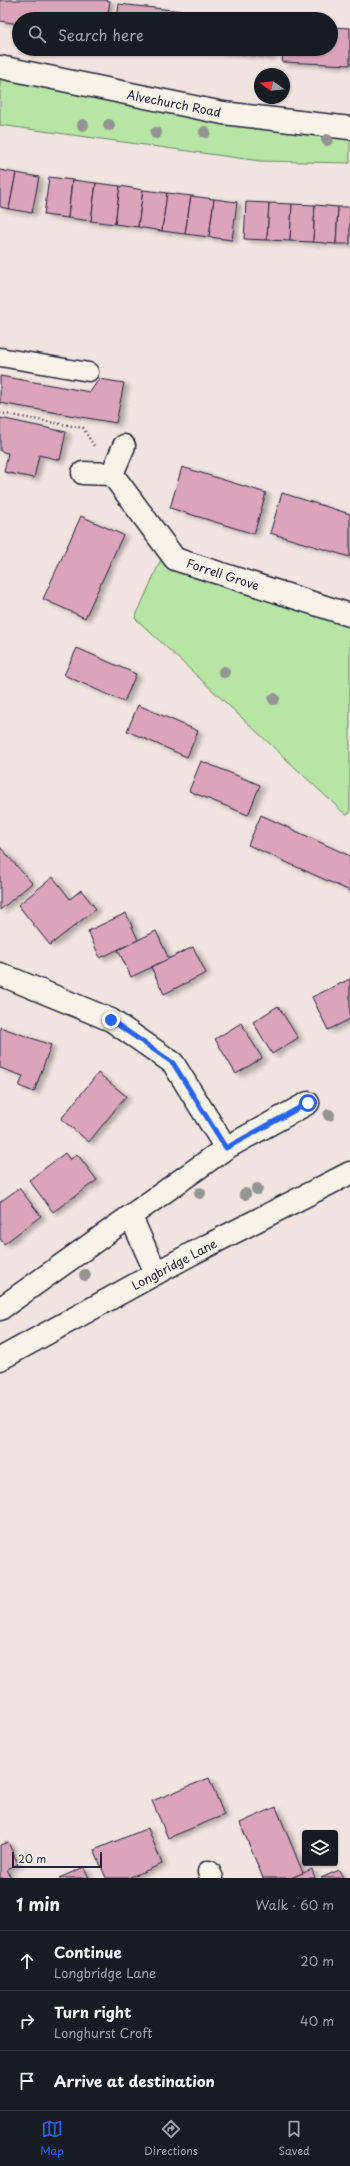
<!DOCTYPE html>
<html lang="en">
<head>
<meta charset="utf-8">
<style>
  :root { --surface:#171b24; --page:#20242c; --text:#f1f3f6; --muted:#9ea1a6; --line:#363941; --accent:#2563eb }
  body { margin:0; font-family:"Playpen Sans",sans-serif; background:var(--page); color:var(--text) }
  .controls { position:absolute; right:12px; bottom:12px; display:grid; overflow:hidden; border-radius:4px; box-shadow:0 1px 3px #0004 }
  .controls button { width:36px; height:36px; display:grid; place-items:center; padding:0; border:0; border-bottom:1px solid var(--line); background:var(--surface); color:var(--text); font:20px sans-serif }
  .compass { position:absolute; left:254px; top:68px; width:36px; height:36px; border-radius:50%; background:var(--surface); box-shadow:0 1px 3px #0004; rotate:284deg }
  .scale { position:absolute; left:12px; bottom:10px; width:90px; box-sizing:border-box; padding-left:4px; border:2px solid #22223b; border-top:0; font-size:11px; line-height:14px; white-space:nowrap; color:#22223b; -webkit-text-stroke:3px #f7f3e8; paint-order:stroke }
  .stop { position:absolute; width:12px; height:12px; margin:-9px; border:3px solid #2563eb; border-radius:50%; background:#fff }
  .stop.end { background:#2563eb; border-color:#fff; box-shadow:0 1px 4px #0008 }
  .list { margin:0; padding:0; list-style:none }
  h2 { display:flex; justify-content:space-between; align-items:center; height:52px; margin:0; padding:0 16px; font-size:17px }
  h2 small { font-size:13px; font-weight:400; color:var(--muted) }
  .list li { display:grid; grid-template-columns:26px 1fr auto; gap:12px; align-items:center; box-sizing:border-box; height:60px; padding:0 16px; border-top:1px solid var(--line) }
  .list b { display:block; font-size:15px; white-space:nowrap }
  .list p { margin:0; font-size:13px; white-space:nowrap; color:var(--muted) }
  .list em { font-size:13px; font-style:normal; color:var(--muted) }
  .icon { flex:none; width:22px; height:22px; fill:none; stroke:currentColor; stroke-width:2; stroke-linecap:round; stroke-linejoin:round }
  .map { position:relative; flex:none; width:350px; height:1878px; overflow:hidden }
  .search { position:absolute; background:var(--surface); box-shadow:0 1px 3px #0004; left:12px; right:12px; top:12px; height:44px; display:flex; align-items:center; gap:10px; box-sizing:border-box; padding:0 14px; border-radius:22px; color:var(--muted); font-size:15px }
  .sheet { height:232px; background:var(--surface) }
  nav { display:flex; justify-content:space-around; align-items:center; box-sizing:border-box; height:56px; border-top:1px solid var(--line); background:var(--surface); font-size:11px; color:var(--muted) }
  nav a { display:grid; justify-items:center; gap:2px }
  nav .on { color:var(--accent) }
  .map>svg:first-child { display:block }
  .green { fill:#b7e5a3; stroke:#6c846f }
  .building { fill:#dba4ba; stroke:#22223b; filter:url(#shadow) }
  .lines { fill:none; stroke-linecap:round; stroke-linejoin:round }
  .service-casing { stroke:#22223b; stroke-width:21 }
  .minor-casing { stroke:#22223b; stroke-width:25 }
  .tertiary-casing { stroke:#22223b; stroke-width:25 }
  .secondary-casing { stroke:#22223b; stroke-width:25 }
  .path { stroke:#22223b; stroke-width:2.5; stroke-dasharray:1 3; stroke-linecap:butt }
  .service { stroke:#f7f3e8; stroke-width:18 }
  .minor { stroke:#f7f3e8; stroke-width:22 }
  .tertiary { stroke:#f7f3e8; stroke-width:22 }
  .secondary { stroke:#f7f3e8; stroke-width:22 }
  .tree { fill:#949493 }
  .route { stroke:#2563eb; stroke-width:5 }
  .labels { text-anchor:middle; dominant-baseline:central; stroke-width:3; stroke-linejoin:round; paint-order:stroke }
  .street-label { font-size:12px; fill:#22223b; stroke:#f7f3e8 }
</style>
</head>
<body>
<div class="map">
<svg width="350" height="1878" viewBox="0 0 350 1878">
  <defs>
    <filter id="shadow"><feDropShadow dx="4.5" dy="2.5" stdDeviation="2" flood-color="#0004"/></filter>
  </defs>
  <rect width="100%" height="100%" fill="#f1e3df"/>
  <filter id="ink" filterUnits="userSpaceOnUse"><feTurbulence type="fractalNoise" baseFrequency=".025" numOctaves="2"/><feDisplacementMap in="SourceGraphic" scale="8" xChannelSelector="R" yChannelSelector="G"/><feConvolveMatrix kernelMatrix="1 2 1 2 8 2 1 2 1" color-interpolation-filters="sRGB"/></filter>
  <g filter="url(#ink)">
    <!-- green -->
    <g class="green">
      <path d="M0,77L350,134V163L260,161L0,125Z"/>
      <path d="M163,555L181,571L350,626V813L346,815L135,618Z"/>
    </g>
    <!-- building -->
    <g class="building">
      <path d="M0,0H104L110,1L107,19H19V24L0,21Z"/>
      <path d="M119,4L252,19H117Z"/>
      <path d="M331,27L350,28V65L282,62L283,49H331Z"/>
      <path d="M201,49H271L270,57Z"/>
      <path d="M0,170L16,173L9,209L0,207Z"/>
      <path d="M16,173L39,177L32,213L9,209Z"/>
      <path d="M49,177L72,180L68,218L44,215Z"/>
      <path d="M72,180L96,183L91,221L68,218Z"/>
      <path d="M96,183L120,186L115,224L91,221Z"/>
      <path d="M120,186L143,190L138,227L115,224Z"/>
      <path d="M143,190L167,193L162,231L138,227Z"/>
      <path d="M167,193L191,196L185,234L162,231Z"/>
      <path d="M191,196L214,199L209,237L185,234Z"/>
      <path d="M214,199L237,202L232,240L209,237Z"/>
      <path d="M246,202L269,203L267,240L244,239Z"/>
      <path d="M269,203L292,204L290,241L267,240Z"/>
      <path d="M292,204L315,205L313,242L290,241Z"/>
      <path d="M315,205L338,207L336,244L313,242Z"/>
      <path d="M338,207H350V244H336Z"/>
      <path d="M0,376L90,392L99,379L124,383L116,423L0,403Z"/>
      <path d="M0,418L66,432L60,460L39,455L34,478L4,472L8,453L0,451Z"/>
      <path d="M182,467L266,493L254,534L170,508Z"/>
      <path d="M282,493L350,514V557L270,533Z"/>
      <path d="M81,516L123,535L85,618L43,599Z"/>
      <path d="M77,648L136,674L124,702L64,675Z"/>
      <path d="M138,705L198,731L187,757L127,731Z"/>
      <path d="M201,761L260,785L248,815L189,791Z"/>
      <path d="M261,815L350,856V891L248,845Z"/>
      <path d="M0,847L32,883L0,910Z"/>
      <path d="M53,877L70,899L81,890L96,909L50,945L18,905Z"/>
      <path d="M126,913L138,940L100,958L88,931Z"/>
      <path d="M156,931L169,959L131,977L118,950Z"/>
      <path d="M193,947L206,973L164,994L151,967Z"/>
      <path d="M350,979V1019L328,1030L312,997Z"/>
      <path d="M278,1006L298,1038L272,1054L253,1022Z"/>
      <path d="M241,1023L262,1058L236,1074L215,1039Z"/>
      <path d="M0,1027L51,1045L34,1092L19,1086L23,1076L0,1068Z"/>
      <path d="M98,1073L126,1096L89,1142L61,1119Z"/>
      <path d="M65,1153L70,1160L77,1154L97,1180L53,1212L29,1180Z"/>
      <path d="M19,1188L41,1216L4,1244L0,1239V1202Z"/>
      <path d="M209,1778L224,1815L168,1838L152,1801Z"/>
      <path d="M276,1807L303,1873L291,1878H263L240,1823Z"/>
      <path d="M148,1828L162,1864L128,1878H106L94,1850Z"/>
      <path d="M8,1842L18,1864L7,1869L11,1878H0V1845Z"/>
      <path d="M84,1867L89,1878H59Z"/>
      <path d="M312,1869L315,1878H291L303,1873Z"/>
      <path d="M339,1870L343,1878H321Z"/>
    </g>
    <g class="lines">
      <defs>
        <path id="service" d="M0,357L89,372"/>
        <g id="minor">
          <path d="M83,473L112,474L175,559L350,615"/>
          <path d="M112,474L124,446"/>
          <path d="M0,974L111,1020L173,1063L226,1148"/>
          <path d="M131,1217L156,1273"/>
          <path d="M0,1309L226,1148L308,1103"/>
          <path d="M209,1872L212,1878"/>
        </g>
        <path id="tertiary" d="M0,67L223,113L350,128"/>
        <path id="secondary" d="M0,1359L193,1253L350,1173"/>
      </defs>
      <!-- service casing -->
      <use href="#service" class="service-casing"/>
      <!-- minor casing -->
      <use href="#minor" class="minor-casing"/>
      <!-- tertiary casing -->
      <use href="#tertiary" class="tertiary-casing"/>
      <!-- secondary casing -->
      <use href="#secondary" class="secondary-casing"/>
      <!-- path -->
      <path class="path" d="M0,413L83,428L94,446"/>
      <!-- service -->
      <use href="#service" class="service"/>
      <!-- minor -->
      <use href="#minor" class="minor"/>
      <!-- tertiary -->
      <use href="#tertiary" class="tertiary"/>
      <!-- secondary -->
      <use href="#secondary" class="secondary"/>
    </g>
    <!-- trees -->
    <g class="tree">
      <circle cx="83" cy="125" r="6"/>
      <circle cx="109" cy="125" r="6"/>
      <circle cx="205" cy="132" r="6"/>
      <circle cx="156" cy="133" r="6"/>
      <circle cx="327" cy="140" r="6"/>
      <circle cx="224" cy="672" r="6"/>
      <circle cx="274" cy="699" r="6"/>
      <circle cx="329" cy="1115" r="6"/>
      <circle cx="257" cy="1189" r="6"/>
      <circle cx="200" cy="1193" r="6"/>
      <circle cx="245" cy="1194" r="6"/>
      <circle cx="85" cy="1275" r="6"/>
    </g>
  </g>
  <g class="lines" filter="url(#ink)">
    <!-- route -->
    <path class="route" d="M111,1020L173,1063L226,1148L308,1103"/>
  </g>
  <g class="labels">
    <!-- street labels -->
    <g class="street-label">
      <text transform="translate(174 103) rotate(11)">Alvechurch Road</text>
      <text transform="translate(223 574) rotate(18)">Forrell Grove</text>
      <text transform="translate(174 1264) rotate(-28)">Longbridge Lane</text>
    </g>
  </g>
</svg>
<div class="controls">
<button><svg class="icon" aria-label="layers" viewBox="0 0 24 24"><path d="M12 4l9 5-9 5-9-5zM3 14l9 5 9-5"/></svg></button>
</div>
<svg class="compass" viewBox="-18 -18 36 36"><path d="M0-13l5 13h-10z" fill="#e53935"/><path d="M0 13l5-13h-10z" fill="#9ea1a6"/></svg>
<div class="scale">20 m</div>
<div class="stop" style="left:308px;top:1103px"></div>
<div class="stop end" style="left:111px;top:1020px"></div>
<div class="search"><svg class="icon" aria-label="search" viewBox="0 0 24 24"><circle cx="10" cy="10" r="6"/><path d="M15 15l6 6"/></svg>Search here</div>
</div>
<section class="sheet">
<h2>1 min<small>Walk · 60 m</small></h2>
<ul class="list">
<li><svg class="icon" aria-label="ahead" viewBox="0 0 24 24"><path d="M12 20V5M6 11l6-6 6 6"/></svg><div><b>Continue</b><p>Longbridge Lane</p></div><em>20 m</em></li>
<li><svg class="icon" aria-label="right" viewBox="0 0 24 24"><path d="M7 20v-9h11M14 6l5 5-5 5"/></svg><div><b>Turn right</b><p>Longhurst Croft</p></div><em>40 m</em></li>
<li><svg class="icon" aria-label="arrive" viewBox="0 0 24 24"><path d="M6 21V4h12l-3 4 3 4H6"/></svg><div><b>Arrive at destination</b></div></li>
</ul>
</section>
<nav>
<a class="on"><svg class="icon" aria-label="map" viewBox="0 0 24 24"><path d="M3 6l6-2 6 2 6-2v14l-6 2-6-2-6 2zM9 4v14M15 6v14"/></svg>Map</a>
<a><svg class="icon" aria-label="directions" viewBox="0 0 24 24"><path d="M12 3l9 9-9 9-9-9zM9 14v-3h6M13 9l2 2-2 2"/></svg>Directions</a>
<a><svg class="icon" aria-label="saved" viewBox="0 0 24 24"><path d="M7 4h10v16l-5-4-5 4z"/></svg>Saved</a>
</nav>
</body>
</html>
